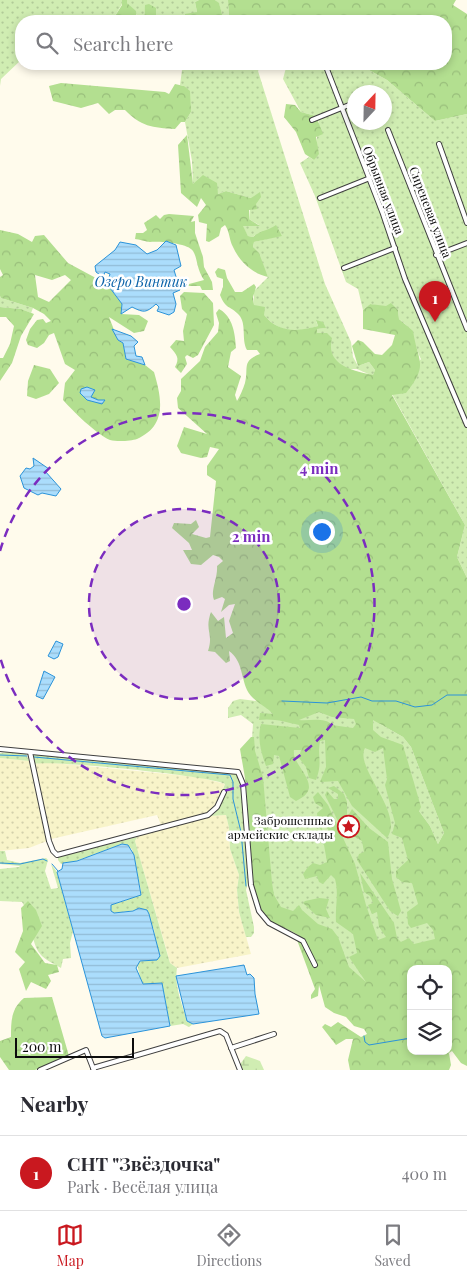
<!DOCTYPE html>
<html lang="en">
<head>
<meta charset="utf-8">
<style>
  :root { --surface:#fff; --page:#f2f2f3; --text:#2b2b33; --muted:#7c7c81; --line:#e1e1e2; --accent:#c9181f }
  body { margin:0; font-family:"Playfair Display",serif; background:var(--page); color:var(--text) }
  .controls { position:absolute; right:15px; bottom:15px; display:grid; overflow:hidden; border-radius:10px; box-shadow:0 2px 8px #0003 }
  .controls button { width:45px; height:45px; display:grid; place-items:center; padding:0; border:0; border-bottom:1px solid var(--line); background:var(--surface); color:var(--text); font:25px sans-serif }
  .compass { position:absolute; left:347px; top:85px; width:45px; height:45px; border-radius:50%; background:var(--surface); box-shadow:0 2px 8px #0003; rotate:22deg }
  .scale { position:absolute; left:15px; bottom:12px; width:119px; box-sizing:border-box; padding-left:5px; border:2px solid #0c0c0c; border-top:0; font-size:14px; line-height:18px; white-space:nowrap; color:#0c0c0c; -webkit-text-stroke:4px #fff; paint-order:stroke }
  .you { position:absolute; left:321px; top:531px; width:18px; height:18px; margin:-12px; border:4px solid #fff; border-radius:50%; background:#1a73e8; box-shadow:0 0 0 8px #1a73e833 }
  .badge { display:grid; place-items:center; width:32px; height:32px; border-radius:50%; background:var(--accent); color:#fff; font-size:16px; font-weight:700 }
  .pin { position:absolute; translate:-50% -41px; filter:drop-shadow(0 1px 2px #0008) }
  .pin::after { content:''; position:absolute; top:26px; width:18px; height:15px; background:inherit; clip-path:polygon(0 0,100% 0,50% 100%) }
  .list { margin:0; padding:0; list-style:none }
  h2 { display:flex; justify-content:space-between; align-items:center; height:65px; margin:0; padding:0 20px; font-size:21px }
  h2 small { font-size:16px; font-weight:400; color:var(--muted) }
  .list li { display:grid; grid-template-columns:32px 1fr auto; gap:15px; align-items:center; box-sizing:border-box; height:75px; padding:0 20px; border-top:1px solid var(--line) }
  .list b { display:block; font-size:19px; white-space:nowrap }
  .list p { margin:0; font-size:16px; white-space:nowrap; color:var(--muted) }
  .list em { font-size:16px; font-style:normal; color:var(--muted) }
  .icon { flex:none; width:28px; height:28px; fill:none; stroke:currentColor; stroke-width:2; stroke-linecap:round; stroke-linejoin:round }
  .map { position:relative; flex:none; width:467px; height:1070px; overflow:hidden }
  .search { position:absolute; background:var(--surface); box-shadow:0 2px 8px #0003; left:15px; right:15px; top:15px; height:55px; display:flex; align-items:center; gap:12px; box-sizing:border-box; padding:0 18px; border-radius:20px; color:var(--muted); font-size:19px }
  .sheet { height:140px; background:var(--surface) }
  nav { display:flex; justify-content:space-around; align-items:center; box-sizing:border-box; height:70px; border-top:1px solid var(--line); background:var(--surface); font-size:14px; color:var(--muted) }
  nav a { display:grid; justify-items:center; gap:2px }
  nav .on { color:var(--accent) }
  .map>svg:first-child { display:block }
  .farmland { fill:url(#farmland-dots) }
  .green { fill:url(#green-dots); fill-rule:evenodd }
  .forest { fill:url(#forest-crowns); fill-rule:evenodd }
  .wetland { fill:url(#wetland-marsh) }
  .water { fill:url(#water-rules); stroke:#2b93d9 }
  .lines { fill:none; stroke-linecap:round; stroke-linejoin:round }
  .stream { stroke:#2b93d9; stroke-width:1 }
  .street-casing { stroke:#3f3f3f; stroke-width:6 }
  .street { stroke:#fff; stroke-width:4 }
  .ring { fill:none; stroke:#7b2cbf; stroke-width:2.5; stroke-dasharray:9 6 }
  .labels { text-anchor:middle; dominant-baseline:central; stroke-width:5; stroke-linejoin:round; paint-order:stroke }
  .street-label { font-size:12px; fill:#0c0c0c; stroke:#fff }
  .poi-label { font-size:12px; fill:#0c0c0c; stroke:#fff; text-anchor:end }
  .water-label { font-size:14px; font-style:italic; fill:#0b63a9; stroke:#fff }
  .centre { fill:#7b2cbf; stroke:#fff; stroke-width:2.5 }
  .ring-label { font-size:15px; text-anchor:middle; font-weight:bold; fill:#7b2cbf; stroke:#fff; stroke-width:5; stroke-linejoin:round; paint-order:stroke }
</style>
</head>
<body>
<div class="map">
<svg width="467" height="1070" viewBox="0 0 467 1070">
  <defs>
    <pattern id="farmland-dots" width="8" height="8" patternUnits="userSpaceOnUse" patternTransform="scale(1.25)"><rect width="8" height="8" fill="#f8f4c9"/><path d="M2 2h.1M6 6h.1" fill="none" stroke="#d3d0ab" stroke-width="1.8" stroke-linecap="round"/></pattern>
    <pattern id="green-dots" width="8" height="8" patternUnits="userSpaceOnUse" patternTransform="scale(1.25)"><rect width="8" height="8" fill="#d0edb2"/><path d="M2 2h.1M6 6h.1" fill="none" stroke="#b1ca98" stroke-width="1.8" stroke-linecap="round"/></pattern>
    <pattern id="forest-crowns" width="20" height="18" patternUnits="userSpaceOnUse" patternTransform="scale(1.25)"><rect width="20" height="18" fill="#b3df90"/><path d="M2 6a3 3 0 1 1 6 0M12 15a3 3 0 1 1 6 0" fill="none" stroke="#99be7b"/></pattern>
    <pattern id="wetland-marsh" width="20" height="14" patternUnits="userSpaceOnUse" patternTransform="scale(1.25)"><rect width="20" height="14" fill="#d0edb2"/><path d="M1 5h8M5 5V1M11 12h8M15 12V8" fill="none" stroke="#b1ca98"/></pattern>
    <pattern id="water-rules" width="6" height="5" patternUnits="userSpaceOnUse" patternTransform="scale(1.25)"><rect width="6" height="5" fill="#abddfc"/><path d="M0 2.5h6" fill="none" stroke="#92bcd7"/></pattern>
  </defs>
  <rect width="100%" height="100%" fill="#fffbec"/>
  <!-- farmland -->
  <g class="farmland">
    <path d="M0,758L29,761L47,841L29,848L0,851Z"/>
    <path d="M44,762L198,777L225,784L212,810L205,815L161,825L157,815L51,839L35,764Z"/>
    <path d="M226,815L229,828L230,849L239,875L237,890L239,912L251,954L177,968L170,963L168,955L135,841L137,837L144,834L210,816Z"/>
  </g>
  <!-- green -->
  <g class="green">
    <path d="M0,0H122V4L115,16L116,21H21V60L1,79L0,86Z"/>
    <path d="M127,0H199L195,2L197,12L185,21H150L145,8L144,21H137V15L127,3Z"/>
    <path d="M215,0H228L229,21H224L219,4Z"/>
    <path d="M183,64H262L258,71L325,284L351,342L353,357L358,366L369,362L375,370L373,376L357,369H346L333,360L329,348L317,333V329L325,328L316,321L318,326C285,336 276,329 254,305V291L268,277L253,247L254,242L282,235C271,233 261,229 253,237L248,236L242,226L259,225L249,219L251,198L226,191L218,194L216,189L193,184L192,161L185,122L191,112L184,86L180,85L182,70L185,67Z"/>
    <path d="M287,64H358L387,80L435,121L467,114V578L457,557L465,525L392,394L421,359C413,343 414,329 399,319L398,310L370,304L363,310L358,289L346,282L315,196L300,163L309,157L314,160L319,122L316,116L301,112L283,79ZM354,92H384V122H354Z"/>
    <path d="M0,296L1,298L33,308L31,313L21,309L0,307Z"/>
    <path d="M240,699L379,717L380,724L403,737L411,747L444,833L438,844L430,826L419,811L403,745L440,952L364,991L270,906L252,739L253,724L241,715L228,718V708L233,701Z"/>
    <path d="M11,752L26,754L29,761L0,758V753Z"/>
    <path d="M33,754L236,772L242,787L249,878L246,890L254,927V933L251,937H246L239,912L237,890L239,875L230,849L229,828L226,815L210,816L215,813L225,793L223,789L225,784C211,776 52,760 35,764Z"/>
    <path d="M137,837L135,841L170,963L177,968C174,985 182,1005 187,1021L193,1024L189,1027L183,1024L170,1026L164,993L153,984L146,985L141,982L137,963L146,959L157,960L154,929L136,910L114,913L111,911V905L127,900L141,891L132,849L122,844L76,861L61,864L58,860V857Z"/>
    <path d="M0,851H5L7,860L20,863L46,858L48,860L45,871L51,889L58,888L51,864L57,872L73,931L70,943L71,958L63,959L61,968C55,964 45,960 41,955C29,941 34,920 22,902L0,901V869L19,867L20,866L0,864Z"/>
  </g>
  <!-- forest -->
  <g class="forest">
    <path d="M122,0H127V3L136,11L137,21H116L115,16L122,5Z"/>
    <path d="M199,0H215L219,3L224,21H185V14L197,12L195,2Z"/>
    <path d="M228,0H456L453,5L467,14V114L435,121L387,80L358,64H446V21H229Z"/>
    <path d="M149,4L156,8V18L144,21L145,5Z"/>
    <path d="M61,83L165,92L169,94L175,84L184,86L190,91L191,112L185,122H181L175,129C153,128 140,126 125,110H115L109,114L98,103L81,108L53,101L49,86Z"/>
    <path d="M286,104L295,105L301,112L316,116L323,134L316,137L319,154L314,160L305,154L296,132L284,117Z"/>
    <path d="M187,135L193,184L203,175L217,183L218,194L226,191L251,198L260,192L261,197L256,204L257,209L249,210V219L260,226H243L248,236L253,237C259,231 267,231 276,225L282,236L254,242L253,247L259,253L268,277C253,274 239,261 233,247C229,240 230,232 225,225L221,228L219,236L209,242L206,241L207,224L199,222L198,215L206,205L201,198L197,207L181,193L178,145Z"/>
    <path d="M169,214L194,216L191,222L195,221V233L203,257L204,267L212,282L213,290H202L200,286H187L189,284L204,280C196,268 198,259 193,251C188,243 158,241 150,242C146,242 139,239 135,239L136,233H143L147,230L144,223L156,215L160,219L164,215Z"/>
    <path d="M0,230L18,234L32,242L35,236L44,235L68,263L107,284L122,304L121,314L139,315L148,321L144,331L134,333L109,317L118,340L123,343L126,359L145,365L154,372C162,399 167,426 137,439C131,441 117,442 110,440C96,434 73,411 63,400L65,383L75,370L65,364L54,333L49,335L44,343L37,348L28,345L26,340L30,329L37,320L43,319L46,323L51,321L44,314L33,308L1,298L0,296V277L3,275L0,269ZM35,275L52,280L65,275L71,280L49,302L38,297Z"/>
    <path d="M218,268L225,270L227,278L235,292H242L254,284L256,287L253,297L254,305L265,307L264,315C279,333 297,332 318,326L316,320L323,322L326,328L317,329V333H327L332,338C325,365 353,371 373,375L375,370L369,362L358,366L352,346L358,340L363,342L375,354L382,355L392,345L395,335L363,329V310L370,304L386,306L391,303L398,310L399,319L413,331C418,363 429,364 406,393L392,395L465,525L457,557L467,578V1066L461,1063L452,1051L449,1053L451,1065L449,1070H350L348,1060L353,1039H346L336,1045L322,1027L325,1024L331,1027L338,1022L361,1037L367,1034L364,1029L354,1026L346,1017L334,1013L325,1007L319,985L318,996L311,999V995L315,989L297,940L298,935C286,927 271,925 262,913C248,894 249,814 246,787C245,775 242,762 240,749L251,737H254L255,751L263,777L272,883L274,895L281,907L293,911L299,905L302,910L318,924L332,929L338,937L349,967L366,982L349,957L357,953L353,934L336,922C335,907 339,893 335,879L331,875L323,884L319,882L317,876L305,879L303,874L308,867L313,863L320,865L327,862L324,845L321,842L323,835L329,831L324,822H321L322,831L318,826L317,813L323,808L315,803L313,797L318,792L328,805L355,864L366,905L378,940L386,937L379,927L377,912L372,914L368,905L373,903L370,896L364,892L360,873L394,923L397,938L401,942L409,938L414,944L435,939L433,930L427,923L411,928L408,924L407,912L418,904L412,883L402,882L396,877V871L408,860L402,838L392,834L395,823L385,785L387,779L383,748L375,752L365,748C354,768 405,813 387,838L352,806L338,781L320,782L326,767L325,740L320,741C317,757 323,762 316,780L309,778L306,767L299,758L301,750H294C290,765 328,787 296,801L290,797L279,756L274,755L273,764L266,766C261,752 257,739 261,724L300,728L299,725C286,722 273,718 259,720L260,713L273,714C265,705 252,701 247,690C241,676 242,660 229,651L230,661L226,663L215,652L208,651C214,633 204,631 211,612L218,621L224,617L226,638L233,633L229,621L235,604L229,605L221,612L225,599L222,597L214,600C210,591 218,578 217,566L223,561L219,557L213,555L201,565L191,564L183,550H192L189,543L172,528L174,523L191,524L196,520L199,527L192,534L206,538L210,537L216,481L207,475V466L219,449L210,447L207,457L201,458L181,453L177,446L184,427L207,434L178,408L177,398L181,391V379L200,361L205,347L218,332L219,323L216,313L219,309C233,317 235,333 236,348L231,352L228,367L241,376L235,395L237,401C240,396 243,389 245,383C249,368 241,361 260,354L257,350H247C241,339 247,324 239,315C230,305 226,310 220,295L223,287V279L217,277L215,272ZM319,712L332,717L354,719L356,724L353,728L332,725C325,717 310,721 299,720ZM373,720L403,737L411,747L444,833L438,844L430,826L419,811L421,807L403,745L381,737L373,730ZM411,969H448V1051H411Z"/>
    <path d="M184,292L204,293L213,303L214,325L198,355L193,358L187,355L185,357L187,364L181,373L175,367C180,358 177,355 170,347L176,340L184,341L183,331L187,314L182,309L180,296Z"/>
    <path d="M0,307L21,309L34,314L21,336L12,363L0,381V358H3L10,344L14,326L6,317H0Z"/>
    <path d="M34,365L50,369L59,383L49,394L36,399L27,396L28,381Z"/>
    <path d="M334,786L344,794L347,802V833H344L325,795L327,791L334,799H338V794L328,788Z"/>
    <path d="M352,809L369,828L388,842L392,879L401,911L398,916L390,911L357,860L359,854L364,852L362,841L350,834L351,825L357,823L353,816L349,817L348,816Z"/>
    <path d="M319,898L329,899L326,909L330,918L316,915L303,903L305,901Z"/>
    <path d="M28,901L36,910L42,926L31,944L45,963L57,965L59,972L48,975L51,981L46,989L31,982L26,991L19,969L25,962L15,952L23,931L21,908Z"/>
    <path d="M52,997L69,1056L35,1070H9L0,1057V1041L11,1037C11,1021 11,1009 24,998Z"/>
  </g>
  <!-- wetland -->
  <path class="wetland" d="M246,1056L260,1061L264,1070H241L238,1067Z"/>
  <!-- water -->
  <g class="water">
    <path d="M166,241L176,245L181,266L174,270L180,290L173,293L176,304L174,312L169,315L157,311L159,307L156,304C146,313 144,313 132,307L121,314L122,304L107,284L110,274L105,272L103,277L96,272L95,266L115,250L120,242L136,245L147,254L157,250Z"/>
    <path d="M112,329L131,336L138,342L134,346L136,356L142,357L145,365L126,359L123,343L118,340Z"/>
    <path d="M87,387L95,390L91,397L98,400H105L102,404L87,400L80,393L81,389Z"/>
    <path d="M33,458L49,469L45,471L61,489L56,496L42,493L38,495L24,488L20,476L26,468L30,469L34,466Z"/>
    <path d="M56,641L63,644L58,657L54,659L48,656Z"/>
    <path d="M44,671L55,677L43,699L36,696Z"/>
    <path d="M122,844L128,845L134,855L141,895L111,905V911L114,913L133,911L139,908L147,910L149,914L160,956L157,960L140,961L136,968L143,984L162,983L170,1026L105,1038L102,1036L57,872L62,869L63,863L77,861Z"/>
    <path d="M244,965L247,975L250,974L254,978L255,994L259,1014L193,1024L187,1021L176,976Z"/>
  </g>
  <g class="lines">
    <!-- stream -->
    <g class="stream">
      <path d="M282,701L327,703L361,697L372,701H396L415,707L432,705L447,695H467"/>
      <path d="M0,755L27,756"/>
      <path d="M34,757L230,775L233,782V799L241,832L246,886"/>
      <path d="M0,863L20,864L43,859L47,861"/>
      <path d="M52,864L58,871"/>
      <path d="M364,1036L365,1042L369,1045L411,1038"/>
      <path d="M448,1040L451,1039"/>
    </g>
    <defs>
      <g id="street">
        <path d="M325,64L383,214L405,279L467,425"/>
        <path d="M312,120L354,103"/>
        <path d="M388,130L467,329"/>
        <path d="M439,144L467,223"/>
        <path d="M320,198L370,178"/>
        <path d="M436,255L467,243"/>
        <path d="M344,268L395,248"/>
        <path d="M0,749L238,772L243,784L251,885L259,911L269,923L303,941L315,965"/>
        <path d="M30,752L49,841L53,851L57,855L208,815L217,807L224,792"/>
        <path d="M231,1048L274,1034"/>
        <path d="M40,1070L86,1050L93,1068"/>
        <path d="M94,1070L93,1068L220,1031L226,1035L240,1070"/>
      </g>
    </defs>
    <!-- street casing -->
    <use href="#street" class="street-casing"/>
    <!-- street -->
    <use href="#street" class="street"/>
  </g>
  <!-- distance rings -->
  <circle cx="184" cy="604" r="95" fill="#7b2cbf" fill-opacity=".12"/>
  <g class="ring">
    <circle cx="184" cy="604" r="95"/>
    <path d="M0 551A191 191 0 1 1 0 657"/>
  </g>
  <!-- icons -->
  <defs>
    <symbol id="sight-ring" viewBox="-11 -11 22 22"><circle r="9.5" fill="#fff" stroke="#c9181f" stroke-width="1.5"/><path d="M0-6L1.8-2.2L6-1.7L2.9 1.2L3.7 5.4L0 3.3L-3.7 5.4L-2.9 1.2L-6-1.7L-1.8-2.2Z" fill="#c9181f"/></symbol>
  </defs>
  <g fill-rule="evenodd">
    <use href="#sight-ring" x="336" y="814" width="25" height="25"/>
  </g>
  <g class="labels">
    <!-- street labels -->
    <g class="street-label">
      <text transform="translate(384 190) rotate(69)">Обрывная улица</text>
      <text transform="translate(431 212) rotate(69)">Сиреневая улица</text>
    </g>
    <!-- poi labels -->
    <g class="poi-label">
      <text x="333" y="820">Заброшенные<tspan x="333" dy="14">армейские склады</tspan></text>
    </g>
    <!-- water labels -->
    <g class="water-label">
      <text x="141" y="281">Озеро Винтик</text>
    </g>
  </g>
  <circle cx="184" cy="604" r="8" class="centre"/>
  <g class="ring-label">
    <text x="319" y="474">4 min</text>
    <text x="251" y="542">2 min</text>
  </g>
</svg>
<div class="controls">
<button><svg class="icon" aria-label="locate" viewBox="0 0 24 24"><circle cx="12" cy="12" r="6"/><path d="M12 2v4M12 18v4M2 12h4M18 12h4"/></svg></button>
<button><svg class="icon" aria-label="layers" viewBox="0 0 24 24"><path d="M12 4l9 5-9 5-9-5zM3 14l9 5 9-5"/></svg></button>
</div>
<svg class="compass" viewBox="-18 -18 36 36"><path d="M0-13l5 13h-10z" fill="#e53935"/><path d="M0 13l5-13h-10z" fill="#7c7c81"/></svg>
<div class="scale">200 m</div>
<div class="you"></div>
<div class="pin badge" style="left:435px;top:322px">1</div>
<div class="search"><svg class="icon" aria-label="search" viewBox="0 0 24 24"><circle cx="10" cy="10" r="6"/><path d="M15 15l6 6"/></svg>Search here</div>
</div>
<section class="sheet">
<h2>Nearby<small></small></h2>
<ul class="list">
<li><span class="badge">1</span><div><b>СНТ &quot;Звёздочка&quot;</b><p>Park · Весёлая улица</p></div><em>400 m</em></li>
</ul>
</section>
<nav>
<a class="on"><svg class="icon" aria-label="map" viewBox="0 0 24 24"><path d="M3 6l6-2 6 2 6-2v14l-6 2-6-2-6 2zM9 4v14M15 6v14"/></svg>Map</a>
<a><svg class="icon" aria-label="directions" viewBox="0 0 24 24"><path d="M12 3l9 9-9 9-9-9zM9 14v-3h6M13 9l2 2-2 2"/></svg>Directions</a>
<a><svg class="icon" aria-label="saved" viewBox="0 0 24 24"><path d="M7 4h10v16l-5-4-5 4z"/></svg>Saved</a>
</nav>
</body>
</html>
